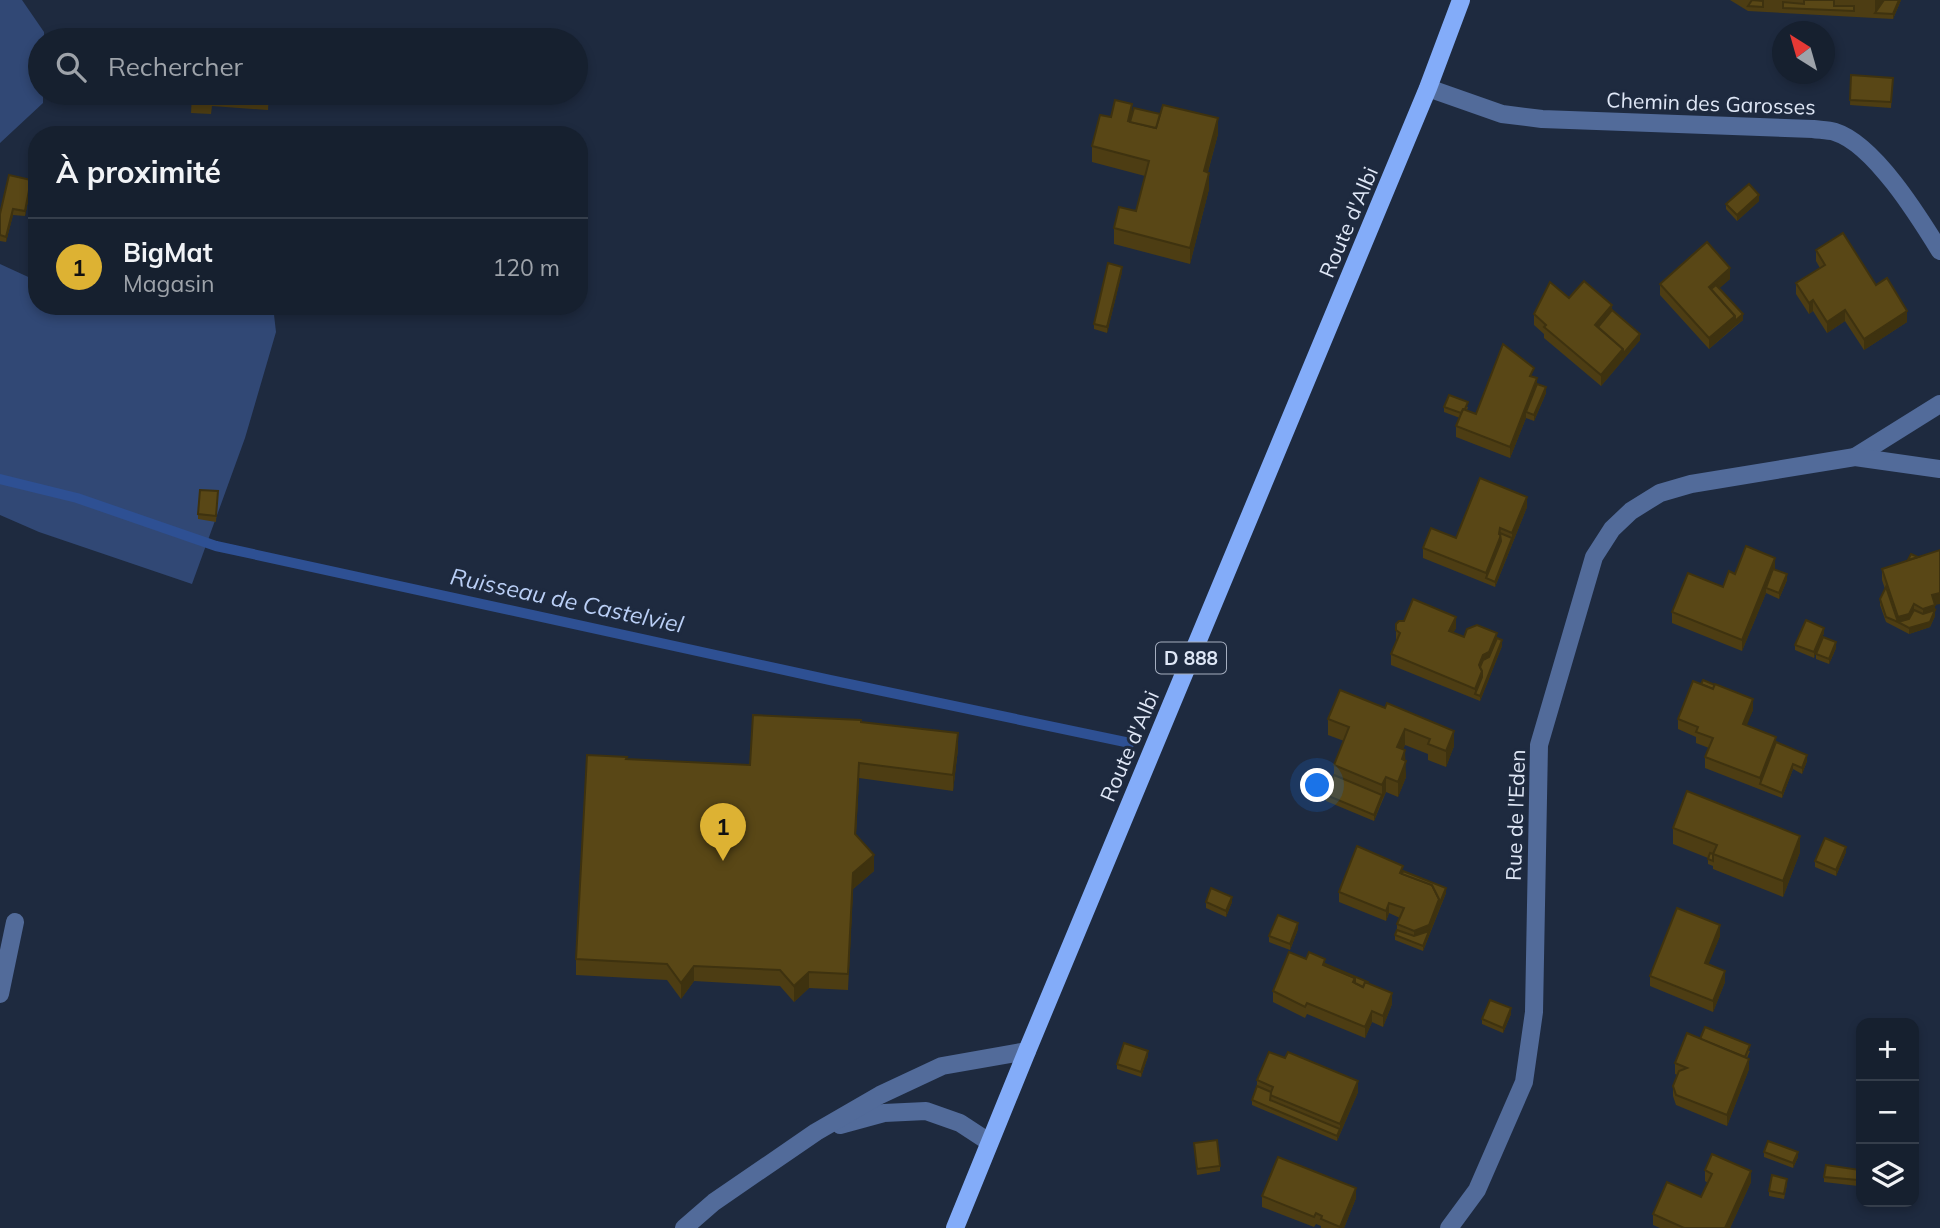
<!DOCTYPE html>
<html lang="fr">
<head>
<meta charset="utf-8">
<style>
  :root { --surface:#16202f; --page:#1f2837; --text:#f1f3f6; --muted:#9ea3aa; --line:#353e4b; --accent:#ddb233 }
  body { margin:0; font-family:Mulish,sans-serif; background:var(--page); color:var(--text) }
  .controls { position:absolute; right:21px; bottom:21px; display:grid; overflow:hidden; border-radius:14px; box-shadow:0 4px 10px #0003 }
  .controls button { width:63px; height:63px; display:grid; place-items:center; padding:0; border:0; border-bottom:2px solid var(--line); background:var(--surface); color:var(--text); font:35px sans-serif }
  .compass { position:absolute; left:1772px; top:21px; width:63px; height:63px; border-radius:50%; background:var(--surface); box-shadow:0 4px 10px #0003; rotate:323deg }
  .you { position:absolute; left:1318px; top:786px; width:24px; height:24px; margin:-18px; border:5px solid #fff; border-radius:50%; background:#1a73e8; box-shadow:0 0 0 10px #1a73e833 }
  .badge { display:grid; place-items:center; width:46px; height:46px; border-radius:50%; background:var(--accent); color:#111; font-size:23px; font-weight:700 }
  .pin { position:absolute; translate:-50% -58px; filter:drop-shadow(0 2px 4px #0008) }
  .pin::after { content:''; position:absolute; top:37px; width:24px; height:21px; background:inherit; clip-path:polygon(0 0,100% 0,50% 100%) }
  .list { margin:0; padding:0; list-style:none }
  h2 { display:flex; justify-content:space-between; align-items:center; height:91px; margin:0; padding:0 28px; font-size:30px }
  h2 small { font-size:23px; font-weight:400; color:var(--muted) }
  .list li { display:grid; grid-template-columns:46px 1fr auto; gap:21px; align-items:center; box-sizing:border-box; height:98px; padding:0 28px; border-top:2px solid var(--line) }
  .list b { display:block; font-size:26px; white-space:nowrap }
  .list p { margin:0; font-size:23px; white-space:nowrap; color:var(--muted) }
  .list em { font-size:23px; font-style:normal; color:var(--muted) }
  .icon { flex:none; width:38px; height:38px; fill:none; stroke:currentColor; stroke-width:2; stroke-linecap:round; stroke-linejoin:round }
  .map { position:relative; flex:none; width:1940px; height:1228px; overflow:hidden }
  .search { position:absolute; background:var(--surface); box-shadow:0 4px 10px #0003; left:28px; top:28px; width:560px; height:77px; display:flex; align-items:center; gap:18px; box-sizing:border-box; padding:0 24px; border-radius:38px; color:var(--muted); font-size:26px }
  .panel { position:absolute; background:var(--surface); box-shadow:0 4px 10px #0003; left:28px; top:126px; width:560px; height:189px; border-radius:28px }
  .map>svg:first-child { display:block }
  .green { fill:#314875 }
  .lines { fill:none; stroke-linecap:round; stroke-linejoin:round }
  .stream { stroke:#2e5093; stroke-width:10 }
  .minor { stroke:#526b9a; stroke-width:18 }
  .major { stroke:#83acf9; stroke-width:18 }
  .wall { fill:#4d3d13 }
  .shaded-wall { fill:#3e320f }
  .building { fill:#594716; stroke:#3e320f; stroke-width:2 }
  .labels { text-anchor:middle; dominant-baseline:central; stroke-width:6; stroke-linejoin:round; paint-order:stroke }
  .shield { fill:#1e2a3f; stroke:#a5aebf; stroke-width:2 }
  .shield-label { font-size:19px; font-weight:bold; fill:#dfe7f6 }
  .street-label { font-size:21px; fill:#dfe7f6; stroke:#1e2a3f }
  .water-label { font-size:23px; font-style:italic; fill:#bacff6; stroke:#1e2a3f }
</style>
</head>
<body>
<div class="map">
<svg width="1940" height="1228" viewBox="0 0 1940 1228">
  <rect width="100%" height="100%" fill="#1e2a3f"/>
  <!-- green -->
  <g class="green">
    <path d="M0,0H22L44,32V40H40V93H43V103L0,143Z"/>
    <path d="M0,264L37,281V306H273L276,332L245,438L192,584L39,532L0,515Z"/>
  </g>
  <g class="lines">
    <!-- stream -->
    <path class="stream" d="M0,479L77,498L216,546L830,680L1130,743"/>
    <!-- minor -->
    <g class="minor">
      <path d="M1428,88L1502,114L1542,119L1813,129C1820,130 1828,130 1835,132C1874,144 1919,217 1940,251"/>
      <path d="M1855,457L1940,404"/>
      <path d="M0,994L15,922"/>
      <path d="M840,1125L884,1113L926,1111L960,1123L989,1142"/>
      <path d="M684,1228L714,1202L816,1132L880,1095L942,1066L1027,1051"/>
      <path d="M1449,1228L1477,1190L1524,1082L1534,1012L1539,745L1594,557L1612,529L1631,511L1660,493L1691,484L1855,457L1940,469"/>
    </g>
    <!-- major -->
    <path class="major" d="M955,1228L1027,1051L1428,88L1461,0"/>
  </g>
  <!-- wall -->
  <g class="wall">
    <path d="M1730,0H1901L1893,19L1748,11Z"/>
    <path d="M1851,75L1893,78L1891,108L1850,105Z"/>
    <path d="M192,93H269L268,110L212,106L211,114L191,113Z"/>
    <path d="M1132,114L1218,134L1208,172L1209,189L1190,264L1114,244V228L1136,211L1145,176L1092,162V146L1111,117Z"/>
    <path d="M31,186L25,216L13,215L6,242L0,241V214Z"/>
    <path d="M1759,201L1737,221L1726,209V204Z"/>
    <path d="M1816,250L1876,285L1907,322L1864,350L1845,321L1827,333L1813,311L1809,314L1796,294V283L1820,268L1816,261Z"/>
    <path d="M1122,272L1107,333L1094,329V324Z"/>
    <path d="M1730,279L1719,288L1743,320L1709,349L1660,295V284Z"/>
    <path d="M1569,298L1612,310L1640,340L1601,386L1544,338V334L1534,325V314Z"/>
    <path d="M1534,377L1537,384L1546,393L1534,421L1526,418L1510,458L1456,437V426L1460,418L1444,412V407H1468L1467,410L1476,414Z"/>
    <path d="M218,496L216,522L198,519V514Z"/>
    <path d="M1527,507L1495,587L1423,558V548L1456,538Z"/>
    <path d="M1775,569V570L1787,580L1779,599L1766,593L1742,651L1672,623V612L1723,587L1735,574Z"/>
    <path d="M1882,569L1935,605V616L1930,627L1909,634L1886,622L1880,605V599L1885,589L1882,580Z"/>
    <path d="M1396,624L1456,628L1453,633L1464,637L1497,638L1502,646L1480,701L1391,665V654L1396,641Z"/>
    <path d="M1824,633L1814,658L1795,650V645Z"/>
    <path d="M1836,648L1829,664L1816,659V654Z"/>
    <path d="M1340,690L1454,746L1446,767L1428,760V754L1405,745L1403,749L1406,777L1398,797L1386,792L1374,821L1326,801V795L1334,775V765L1344,741L1328,735V719Z"/>
    <path d="M1753,710L1746,725L1807,761L1802,774L1793,769L1782,798L1705,768V757L1709,748L1696,743V737L1678,729V719Z"/>
    <path d="M861,722L958,749L953,791L859,778L856,835L874,871L853,889L848,990L809,988L794,1002L780,986L694,981L681,999L667,980L576,975V959L627,759L750,765Z"/>
    <path d="M1673,828L1800,852L1783,897L1713,869V866L1708,864V858L1673,844Z"/>
    <path d="M1846,852L1836,876L1815,867V861Z"/>
    <path d="M1403,871L1446,893L1423,951L1395,940V935L1397,930V924L1400,918L1389,913L1386,921L1339,902V892Z"/>
    <path d="M1206,902H1232L1226,917L1206,908Z"/>
    <path d="M1298,929L1290,950L1269,942V936Z"/>
    <path d="M1720,936L1708,964L1725,982L1713,1012L1650,986V976Z"/>
    <path d="M1306,959L1325,964L1368,983L1392,1004L1383,1027L1372,1022L1365,1038L1307,1014L1305,1018L1273,1002V991Z"/>
    <path d="M1511,1014L1503,1033L1482,1024V1019Z"/>
    <path d="M1700,1039L1750,1051L1747,1058L1749,1069L1727,1126L1676,1105L1673,1096V1086L1678,1075L1675,1074V1063Z"/>
    <path d="M1148,1056L1141,1077L1117,1069V1064Z"/>
    <path d="M1257,1080L1358,1092L1337,1141L1252,1105V1100L1257,1086Z"/>
    <path d="M1194,1143L1220,1166V1171L1197,1175Z"/>
    <path d="M1764,1152L1798,1157L1793,1168L1764,1157Z"/>
    <path d="M1705,1170L1751,1182L1730,1228H1660L1653,1225V1214L1701,1197L1708,1183L1705,1181Z"/>
    <path d="M1860,1175L1858,1186L1824,1182V1177Z"/>
    <path d="M1787,1184L1784,1199L1769,1196V1191Z"/>
    <path d="M1262,1196L1356,1198L1344,1228H1321V1226L1316,1224L1314,1227L1262,1207Z"/>
  </g>
  <!-- shaded-wall -->
  <g class="shaded-wall">
    <path d="M1875,0H1888L1875,13Z"/>
    <path d="M1899,0H1901L1893,19V14Z"/>
    <path d="M1132,104V119L1129,132L1128,121Z"/>
    <path d="M1218,118V134L1204,186V171Z"/>
    <path d="M1209,173V189L1190,264V248Z"/>
    <path d="M31,180V186L25,216V211Z"/>
    <path d="M1759,195V201L1737,221V215Z"/>
    <path d="M13,209V215L6,242V237Z"/>
    <path d="M1122,267V272L1107,333V327Z"/>
    <path d="M1730,268V279L1712,295L1709,287Z"/>
    <path d="M1813,300V311L1809,314V303Z"/>
    <path d="M1612,305V316L1598,333L1595,325Z"/>
    <path d="M1845,310V321L1827,333V322Z"/>
    <path d="M1907,311V322L1864,350V339Z"/>
    <path d="M1743,314V320L1735,326V321Z"/>
    <path d="M1735,316V326L1709,349V338Z"/>
    <path d="M1640,334V340L1601,386V375L1623,349Z"/>
    <path d="M1537,378V389L1526,412V418L1510,458V447Z"/>
    <path d="M1546,387V393L1534,421V415Z"/>
    <path d="M1527,497V507L1495,587V582L1512,538V533Z"/>
    <path d="M1500,528L1501,546L1486,578V573Z"/>
    <path d="M1775,558V569L1767,589L1766,588V593L1742,651V640Z"/>
    <path d="M1787,574V580L1779,599V593Z"/>
    <path d="M1940,593V604L1935,605V616L1930,627L1909,634V628L1923,620V609L1932,595Z"/>
    <path d="M1914,604V615L1909,624L1898,622V617Z"/>
    <path d="M1456,617V628L1451,637L1449,631Z"/>
    <path d="M1824,628V633L1814,658V652Z"/>
    <path d="M1497,633V644L1480,673L1479,665L1483,655Z"/>
    <path d="M1502,640V646L1480,701V696Z"/>
    <path d="M1836,642V648L1829,664V659Z"/>
    <path d="M1482,671V682L1475,694V689Z"/>
    <path d="M1753,699V710L1743,735V724Z"/>
    <path d="M1405,729V745L1397,762V747Z"/>
    <path d="M1454,731V746L1446,767V751Z"/>
    <path d="M958,733V749L953,791V775Z"/>
    <path d="M1776,737V748L1760,784V789V778Z"/>
    <path d="M1405,750L1406,777L1398,797V782L1402,759Z"/>
    <path d="M1807,755V761L1802,774V768Z"/>
    <path d="M859,763V778L855,850V834Z"/>
    <path d="M1793,764V769L1782,798V793Z"/>
    <path d="M1386,777V792L1382,800V785Z"/>
    <path d="M1382,795V800L1374,821V815Z"/>
    <path d="M1800,836V852L1783,897V881Z"/>
    <path d="M1846,847V852L1836,876V870Z"/>
    <path d="M874,855V871L853,889L848,990L853,873Z"/>
    <path d="M1446,888V893L1439,910V905Z"/>
    <path d="M1232,897V902L1226,917V911Z"/>
    <path d="M1439,899V910L1423,951V946L1414,942V931Z"/>
    <path d="M1389,903V913L1386,921V911Z"/>
    <path d="M1298,923V929L1290,950V944Z"/>
    <path d="M1720,925V936L1705,973V963Z"/>
    <path d="M694,966V981L681,999V983Z"/>
    <path d="M1725,971V982L1713,1012V1001Z"/>
    <path d="M809,972V988L794,1002V986Z"/>
    <path d="M1392,993V1004L1383,1027V1016Z"/>
    <path d="M1511,1008V1014L1503,1033V1028Z"/>
    <path d="M1372,1011V1022L1365,1038V1027Z"/>
    <path d="M1148,1051V1056L1141,1077V1072Z"/>
    <path d="M1749,1059V1069L1727,1126V1115Z"/>
    <path d="M1358,1081V1092L1337,1141V1136L1340,1129V1124Z"/>
    <path d="M1798,1152V1157L1793,1168V1163Z"/>
    <path d="M1751,1171V1182L1730,1228H1725Z"/>
    <path d="M1356,1188V1198L1344,1228H1340Z"/>
  </g>
  <!-- building -->
  <g class="building">
    <path d="M1752,0L1763,1V7L1748,6Z"/>
    <path d="M1804,0H1834V6H1854V11L1783,8V2L1804,4Z"/>
    <path d="M1884,0H1899L1893,14L1875,13Z"/>
    <path d="M1851,75L1893,78L1891,102L1850,100Z"/>
    <path d="M192,93H268V99L212,95L211,103L191,102Z"/>
    <path d="M1115,100L1132,104L1128,121L1156,128L1163,105L1218,118L1204,171L1209,173L1190,248L1114,228L1119,207L1136,211L1149,161L1092,146L1100,115L1111,117Z"/>
    <path d="M1134,108L1160,114L1156,128L1130,122Z"/>
    <path d="M9,175L31,180L25,211L13,209L6,237L0,235V214Z"/>
    <path d="M1749,184L1759,195L1737,215L1726,204Z"/>
    <path d="M1843,233L1876,285L1887,278L1907,311L1864,339L1845,310L1827,322L1813,300L1809,303L1796,283L1825,265L1816,250Z"/>
    <path d="M1707,242L1730,268L1709,287L1735,316L1709,338L1660,284Z"/>
    <path d="M1108,263L1122,267L1107,327L1094,324Z"/>
    <path d="M1584,281L1612,305L1595,325L1623,349L1601,375L1544,327L1546,325L1534,314L1550,282L1569,298Z"/>
    <path d="M1716,285L1743,314L1735,321V316L1711,289Z"/>
    <path d="M1612,310L1640,334L1623,354V349L1598,327Z"/>
    <path d="M1503,344L1534,368L1530,376L1537,378L1510,447L1456,426L1463,409L1476,414Z"/>
    <path d="M1537,384L1546,387L1534,415L1526,412Z"/>
    <path d="M1449,395L1468,402L1465,409H1463L1461,413L1444,407Z"/>
    <path d="M1480,478L1527,497L1512,533L1500,528L1499,534L1501,535L1486,573L1423,548L1431,528L1456,538Z"/>
    <path d="M200,490L218,491L216,516L198,514Z"/>
    <path d="M1500,533L1512,538L1495,582L1486,578L1501,541Z"/>
    <path d="M1746,546L1775,558L1742,640L1672,612L1688,573L1723,587L1729,571L1735,574Z"/>
    <path d="M1940,550V593L1932,595L1935,605L1923,609L1914,604L1909,614L1898,617L1882,569Z"/>
    <path d="M1911,554L1918,557L1908,560Z"/>
    <path d="M1773,569L1787,574L1779,593L1766,588Z"/>
    <path d="M1886,587L1898,622L1886,617L1880,599Z"/>
    <path d="M1413,599L1456,617L1449,631L1464,637L1467,629L1477,625L1497,633L1489,652L1483,655L1479,665L1482,671L1475,689L1391,654L1400,633L1396,630V624L1399,621H1404Z"/>
    <path d="M1914,610L1923,614L1935,610L1930,622L1909,628L1898,622L1909,619Z"/>
    <path d="M1806,620L1824,628L1814,652L1795,645Z"/>
    <path d="M1823,637L1836,642L1829,659L1816,654Z"/>
    <path d="M1497,638L1502,640L1480,696L1475,694L1482,677V671L1480,667L1483,660L1489,657Z"/>
    <path d="M1703,680L1715,685L1713,689L1701,684Z"/>
    <path d="M1693,681L1713,689L1715,684L1753,699L1743,724L1776,737L1760,778L1705,757L1713,738L1696,732L1698,727L1678,719Z"/>
    <path d="M1340,690L1385,708L1387,703L1454,731L1446,751L1428,744L1430,739L1405,729L1397,747L1405,750L1402,759L1406,761L1398,782L1386,777L1382,785L1334,765L1349,727L1328,719Z"/>
    <path d="M753,715L861,720V722L958,733L953,775L859,763L855,834L874,855L853,873L848,974L809,972L794,986L780,970L694,966L681,983L667,964L576,959L587,755L627,757L626,759L750,765Z"/>
    <path d="M1776,742L1807,755L1802,768L1793,764L1782,793L1760,784Z"/>
    <path d="M1334,775L1382,795L1374,815L1326,795Z"/>
    <path d="M1687,791L1800,836L1783,881L1713,854L1717,845L1673,828Z"/>
    <path d="M1825,838L1846,847L1836,870L1815,861Z"/>
    <path d="M1357,846L1403,866L1400,873L1432,885L1439,899L1429,925L1414,931L1397,924L1404,908L1389,903L1386,911L1339,892Z"/>
    <path d="M1710,853L1713,854V861L1708,859Z"/>
    <path d="M1403,871L1446,888L1439,905V899L1432,885L1402,874Z"/>
    <path d="M1211,888L1232,897L1226,911L1206,902Z"/>
    <path d="M1677,908L1720,925L1705,963L1725,971L1713,1001L1650,976Z"/>
    <path d="M1278,915L1298,923L1290,944L1269,936Z"/>
    <path d="M1397,930L1414,936L1429,931L1423,946L1395,935Z"/>
    <path d="M1289,952L1306,959L1309,952L1325,959L1323,965L1355,978L1353,982L1363,987L1365,982L1392,993L1383,1016L1372,1011L1365,1027L1307,1003L1305,1007L1273,991Z"/>
    <path d="M1325,964L1368,982L1367,983L1365,982L1363,987L1355,983V978L1325,965Z"/>
    <path d="M1490,1000L1511,1008L1503,1028L1482,1019Z"/>
    <path d="M1705,1027L1750,1045L1745,1057L1700,1039Z"/>
    <path d="M1687,1033L1749,1059L1727,1115L1676,1095L1673,1086L1679,1071L1687,1068L1675,1063Z"/>
    <path d="M1124,1043L1148,1051L1141,1072L1117,1064Z"/>
    <path d="M1269,1052L1285,1058L1288,1052L1358,1081L1340,1124L1270,1095L1273,1087L1257,1080Z"/>
    <path d="M1257,1086L1271,1092L1270,1100L1340,1129L1337,1136L1252,1100Z"/>
    <path d="M1217,1140L1220,1166L1197,1169L1194,1143Z"/>
    <path d="M1768,1141L1798,1152L1793,1163L1764,1152Z"/>
    <path d="M1712,1154L1751,1171L1725,1228H1684L1653,1214L1667,1182L1701,1197L1712,1174L1705,1170Z"/>
    <path d="M1278,1157L1356,1188L1340,1227L1321,1219L1322,1216L1316,1213L1314,1217L1262,1196Z"/>
    <path d="M1826,1165L1860,1170L1858,1180L1824,1177Z"/>
    <path d="M1772,1175L1787,1179L1784,1194L1769,1191Z"/>
  </g>
  <g class="labels">
    <!-- shield labels -->
    <rect class="shield" x="1156" y="642.5" width="70" height="31" rx="5"/>
    <g class="shield-label">
      <text x="1191" y="658">D 888</text>
    </g>
    <!-- street labels -->
    <g class="street-label">
      <text transform="translate(1711 103) rotate(2)">Chemin des Garosses</text>
      <text transform="translate(1348 222) rotate(-67)">Route d'Albi</text>
      <text transform="translate(1129 746) rotate(-67)">Route d'Albi</text>
      <text transform="translate(1515 815) rotate(-88)">Rue de l'Eden</text>
    </g>
    <!-- water labels -->
    <g class="water-label">
      <text transform="translate(567 600) rotate(12)">Ruisseau de Castelviel</text>
    </g>
  </g>
</svg>
<div class="controls">
<button>+</button>
<button>−</button>
<button><svg class="icon" aria-label="layers" viewBox="0 0 24 24"><path d="M12 4l9 5-9 5-9-5zM3 14l9 5 9-5"/></svg></button>
</div>
<svg class="compass" viewBox="-18 -18 36 36"><path d="M0-13l5 13h-10z" fill="#e53935"/><path d="M0 13l5-13h-10z" fill="#9ea3aa"/></svg>
<div class="you"></div>
<div class="pin badge" style="left:723px;top:861px">1</div>
<div class="search"><svg class="icon" aria-label="search" viewBox="0 0 24 24"><circle cx="10" cy="10" r="6"/><path d="M15 15l6 6"/></svg>Rechercher</div>
<section class="panel">
<h2>À proximité<small></small></h2>
<ul class="list">
<li><span class="badge">1</span><div><b>BigMat</b><p>Magasin</p></div><em>120 m</em></li>
</ul>
</section>
</div>
</body>
</html>
